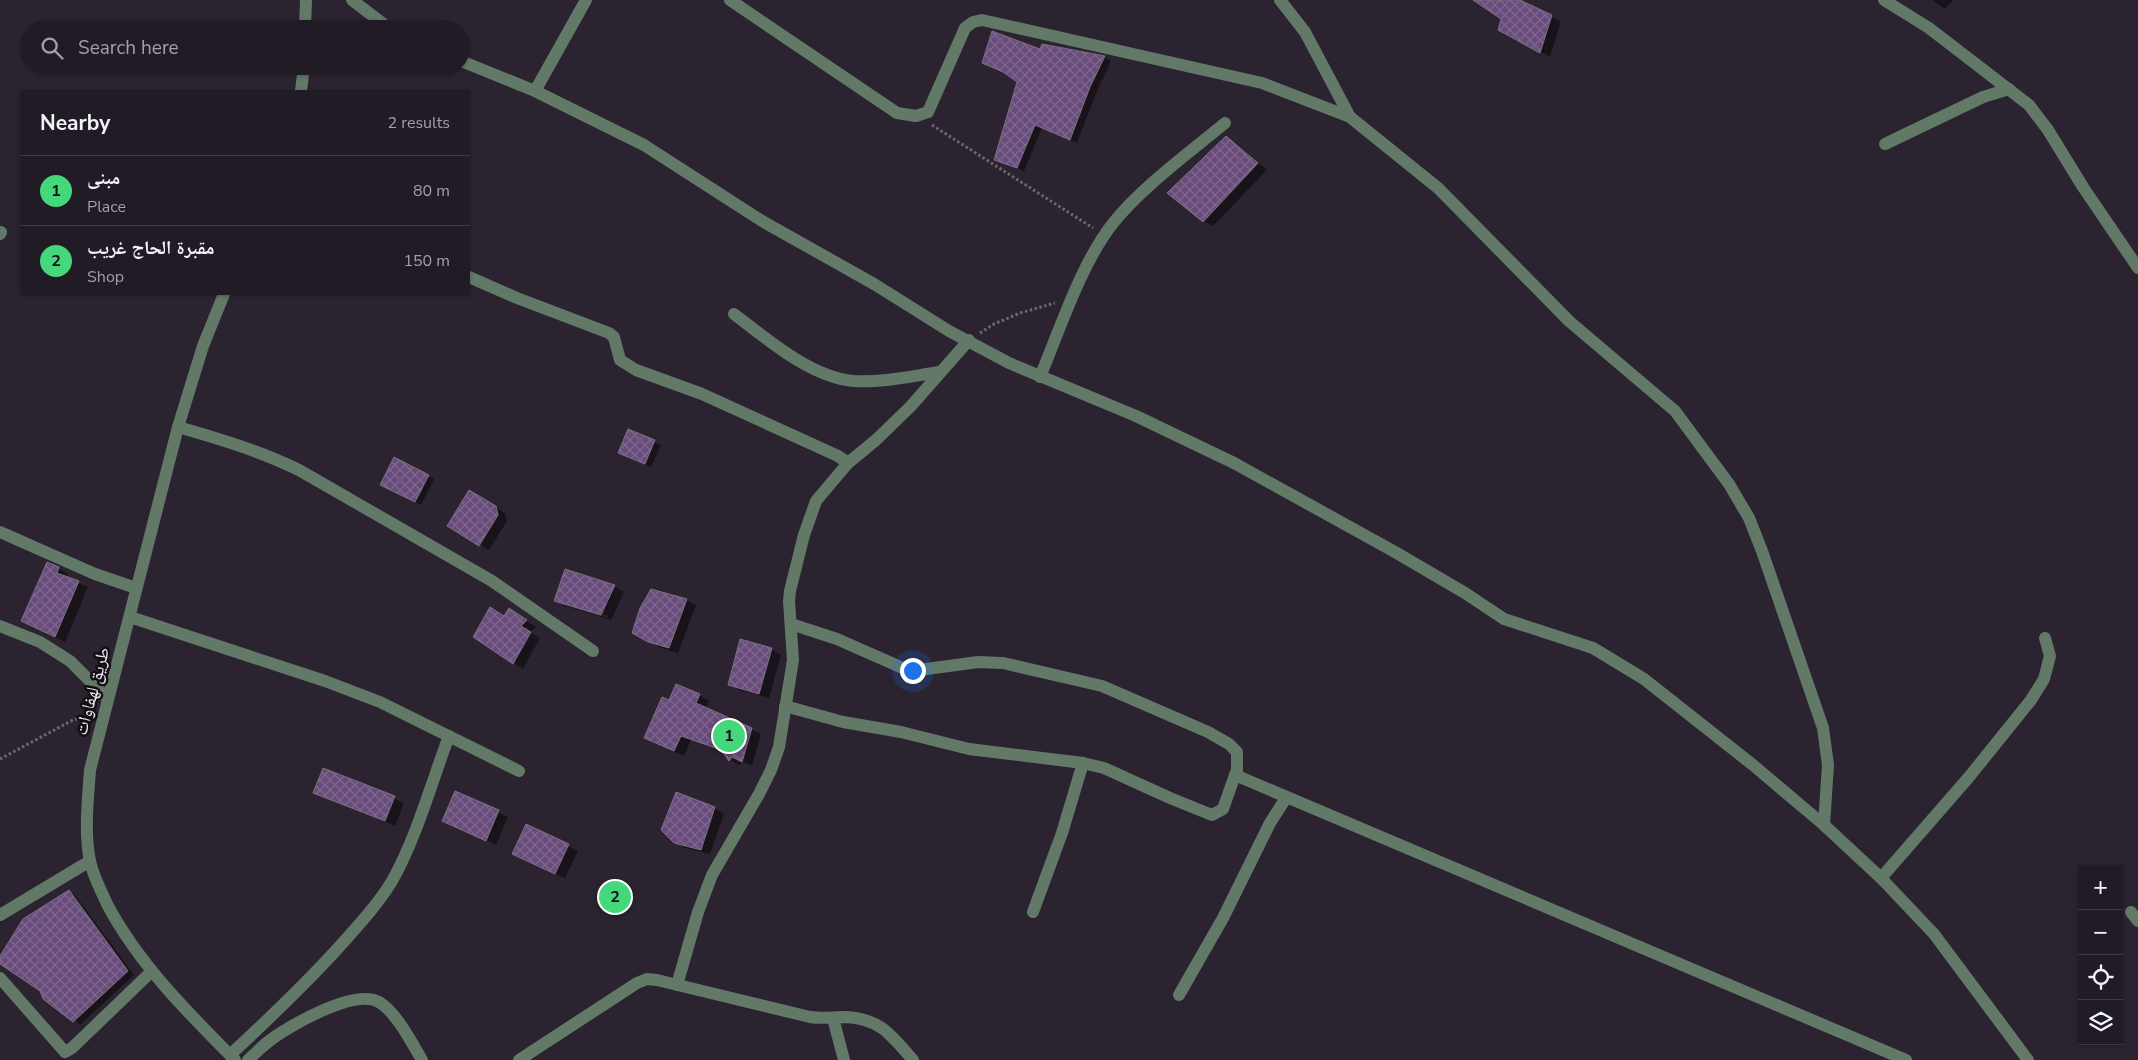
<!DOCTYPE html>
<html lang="en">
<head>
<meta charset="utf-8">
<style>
  :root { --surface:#201b24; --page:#28242c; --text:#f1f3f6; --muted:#a2a1a6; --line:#3d3941; --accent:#44d77b }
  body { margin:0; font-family:"Nunito Sans","Noto Naskh Arabic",sans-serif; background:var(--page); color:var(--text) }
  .controls { position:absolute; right:15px; bottom:15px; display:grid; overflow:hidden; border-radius:0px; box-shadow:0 1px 4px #0004 }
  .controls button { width:45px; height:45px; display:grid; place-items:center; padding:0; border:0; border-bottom:1px solid var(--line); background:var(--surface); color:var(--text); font:25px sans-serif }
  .you { position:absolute; left:912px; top:670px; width:18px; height:18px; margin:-12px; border:4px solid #fff; border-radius:50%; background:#1a73e8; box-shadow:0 0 0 8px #1a73e833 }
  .badge { display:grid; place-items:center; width:32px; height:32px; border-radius:50%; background:var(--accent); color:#111; font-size:16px; font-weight:700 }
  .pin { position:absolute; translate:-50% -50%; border:2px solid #fff; box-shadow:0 1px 5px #0006 }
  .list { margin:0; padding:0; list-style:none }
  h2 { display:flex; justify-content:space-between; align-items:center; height:65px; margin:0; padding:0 20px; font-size:21px }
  h2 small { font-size:16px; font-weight:400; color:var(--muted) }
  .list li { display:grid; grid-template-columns:32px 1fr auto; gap:15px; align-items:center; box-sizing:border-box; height:70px; padding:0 20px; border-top:1px solid var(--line) }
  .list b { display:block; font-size:19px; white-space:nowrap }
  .list p { margin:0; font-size:16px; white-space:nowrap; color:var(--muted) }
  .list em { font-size:16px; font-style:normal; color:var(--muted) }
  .icon { flex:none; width:28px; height:28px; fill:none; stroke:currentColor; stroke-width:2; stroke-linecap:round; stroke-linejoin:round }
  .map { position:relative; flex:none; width:2138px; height:1060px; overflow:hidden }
  .search { position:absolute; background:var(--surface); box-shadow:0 1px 4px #0004; left:20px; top:20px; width:450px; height:55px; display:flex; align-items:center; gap:12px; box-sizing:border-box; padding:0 18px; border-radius:28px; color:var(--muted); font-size:19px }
  .panel { position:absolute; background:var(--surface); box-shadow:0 1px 4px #0004; left:20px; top:90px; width:450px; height:205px; border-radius:0px }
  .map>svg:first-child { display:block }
  .shadow { fill:#0007; fill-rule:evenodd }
  .building { fill:url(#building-cross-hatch); stroke:#7a717f }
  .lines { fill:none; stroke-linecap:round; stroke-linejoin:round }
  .path { stroke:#6e6772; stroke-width:3; stroke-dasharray:2.5 2.5; stroke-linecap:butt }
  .minor { stroke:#637967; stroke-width:12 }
  .labels { text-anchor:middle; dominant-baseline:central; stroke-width:5; stroke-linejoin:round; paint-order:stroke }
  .street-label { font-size:18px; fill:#ece7ef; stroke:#120e14 }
</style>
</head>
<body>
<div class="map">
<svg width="2138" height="1060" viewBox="0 0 2138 1060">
  <defs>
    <pattern id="building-cross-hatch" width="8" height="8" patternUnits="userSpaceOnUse" patternTransform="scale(1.25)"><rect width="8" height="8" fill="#694c7b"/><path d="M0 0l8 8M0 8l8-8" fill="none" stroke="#7f668e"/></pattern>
  </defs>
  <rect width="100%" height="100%" fill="#2b2430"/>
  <!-- shadow -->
  <g class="shadow">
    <path d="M1508,0H1517L1561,22L1550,57L1509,35Z"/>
    <path d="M1932,0H1953L1945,9Z"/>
    <path d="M1043,45L1105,57L1111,61L1097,91L1077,143L1042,128L1024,171L995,159Z"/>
    <path d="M1226,138L1236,143L1267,170L1213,226L1203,221Z"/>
    <path d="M629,431L661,445L651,467L626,456Z"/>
    <path d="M428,476L434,479L421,505L388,488Z"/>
    <path d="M469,491L505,513L507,521L489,550L449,526Z"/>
    <path d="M58,568L68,574L67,578L88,587L65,642L32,626Z"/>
    <path d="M614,586L624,592L611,620L565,606L555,600ZM564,603L608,616L607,618L564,605Z"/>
    <path d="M652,590L687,600L696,605L678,653L659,647L634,632Z"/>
    <path d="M518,615L536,627L530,632L540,638L523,669L474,636L505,617Z"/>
    <path d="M771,649L781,655L769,698L739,690L729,685Z"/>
    <path d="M699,695L709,701L705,709L761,734L752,766L743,762L739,765L730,760L724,752L691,740L684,756L655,743L669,702Z"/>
    <path d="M324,769L404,803L395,826L315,792Z"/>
    <path d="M456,793L508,817L496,845L444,821Z"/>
    <path d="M714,808L724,814L710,854L685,848L674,842Z"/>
    <path d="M527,826L578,851L565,878L523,859Z"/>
    <path d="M69,891L75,895L134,975L80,1025L41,990L0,962V958Z"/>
  </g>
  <!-- building -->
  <g class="building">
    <path d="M1473,0H1520L1552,15L1540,53L1498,30L1501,19Z"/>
    <path d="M992,31L1040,49L1042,44L1105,56L1090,87L1070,140L1035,125L1017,168L994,160L1017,82L1003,72L982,63Z"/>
    <path d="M1226,136L1258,163L1203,222L1167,193Z"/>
    <path d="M628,429L655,440L645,464L618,453Z"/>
    <path d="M394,457L429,475L415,502L380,485Z"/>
    <path d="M469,490L496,506L498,515L479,546L447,526Z"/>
    <path d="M47,562L59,567L57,573L79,581L55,637L21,621Z"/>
    <path d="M565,569L615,585L601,615L554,601Z"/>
    <path d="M651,589L687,599L669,648L648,642L632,633L640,608Z"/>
    <path d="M490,607L504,616L509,608L527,620L521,626L531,632L513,664L473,637Z"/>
    <path d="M740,639L772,648L759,694L728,685Z"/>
    <path d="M676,684L700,694L696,703L752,728L742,762L732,757L729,761L721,750L681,736L674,751L644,738L662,697L669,700Z"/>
    <path d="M323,768L395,796L385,821L313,793Z"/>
    <path d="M455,791L499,810L486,841L442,821Z"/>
    <path d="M676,792L715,807L701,850L674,843L661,830Z"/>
    <path d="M526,824L569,844L555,874L512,854Z"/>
    <path d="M69,890L128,971L73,1022L43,999L40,991L0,964V956L23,919Z"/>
  </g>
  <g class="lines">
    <!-- path -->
    <g class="path">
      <path d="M932,125L1093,228"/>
      <path d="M980,333L994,324L1020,313L1055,303"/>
      <path d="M0,759L73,720L89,716"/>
    </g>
    <!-- minor -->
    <g class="minor">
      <path d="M352,0L390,29"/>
      <path d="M730,0L897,113L916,116L928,112L965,28L973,22L982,20L1262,83L1350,117L1438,188L1569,321L1675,411L1729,484L1749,518L1762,551L1823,728L1828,765L1824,825"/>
      <path d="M1280,0L1305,32L1350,117"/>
      <path d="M1884,0L1929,28L2029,105L2048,130L2083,187L2138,268"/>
      <path d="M305,29L306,0"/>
      <path d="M461,61L535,91L644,145L762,221L874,284L949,331L1009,363L1136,416L1234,463L1395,552L1465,593L1504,619L1593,648L1644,679L1753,765L1824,825L1881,878L1934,934L2028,1060"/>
      <path d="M301,91L304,66"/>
      <path d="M535,91L586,0"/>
      <path d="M1885,144L1983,97L2009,89"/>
      <path d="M0,234L1,232"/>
      <path d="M469,277L517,298L609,333L614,337L620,360L636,370L702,394L838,456L848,463"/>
      <path d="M224,294L203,346L178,427L90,770C88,799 84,832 90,861C93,876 101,890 107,904C138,963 188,1013 235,1060"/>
      <path d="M734,314C767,339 810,377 853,381C882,383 912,376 940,372"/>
      <path d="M1040,377C1060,329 1082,261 1114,222C1142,187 1190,152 1225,123"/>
      <path d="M178,427C220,439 260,451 299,470L492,581L593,651"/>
      <path d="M0,532L95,574L136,588"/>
      <path d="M130,617L325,681L380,702L519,771"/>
      <path d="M791,624L837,639L905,669L919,670L978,662L1003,663L1102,686L1208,732L1229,744L1237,752V770L1235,775L1906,1060"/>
      <path d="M0,626L40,642L70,661L108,699"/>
      <path d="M785,706L843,722L901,732L969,749L1083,763L1104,768L1170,798L1212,815L1223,809L1235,775"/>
      <path d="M1881,878L1969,777L2031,700L2044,679L2050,656L2045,638"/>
      <path d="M1033,912L1062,833L1083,763"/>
      <path d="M2131,912L2138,921"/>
      <path d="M0,915L90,861"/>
      <path d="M0,978L65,1052L72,1048L151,972"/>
      <path d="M677,985L698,912L712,875L759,794L771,770L779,747L793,660L789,601L790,591L804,535L816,501L848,463L876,440L911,406L969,340"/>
      <path d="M1179,995L1223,918L1270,823L1286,798"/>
      <path d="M833,1018L844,1060"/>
      <path d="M230,1055C271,1017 311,979 348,937C364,919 380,901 392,881C416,839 432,781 449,736"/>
      <path d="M248,1060C255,1054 261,1047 268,1042C288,1026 355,988 379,1002C396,1012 412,1043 422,1060"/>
      <path d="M519,1060L637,983L647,979L657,980L810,1017C823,1019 833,1017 846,1017C881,1019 891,1035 913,1060"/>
    </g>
  </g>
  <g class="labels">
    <!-- street labels -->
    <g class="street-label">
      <text transform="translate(92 691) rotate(-75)">طريق لهفاوات</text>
    </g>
  </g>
</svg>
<div class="controls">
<button>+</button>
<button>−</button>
<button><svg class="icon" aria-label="locate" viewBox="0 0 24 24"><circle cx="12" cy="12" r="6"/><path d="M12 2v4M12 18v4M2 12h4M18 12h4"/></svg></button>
<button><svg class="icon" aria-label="layers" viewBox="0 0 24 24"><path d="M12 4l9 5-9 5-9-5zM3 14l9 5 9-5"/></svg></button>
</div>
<div class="you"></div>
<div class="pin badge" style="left:729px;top:736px">1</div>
<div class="pin badge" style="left:615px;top:897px">2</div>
<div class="search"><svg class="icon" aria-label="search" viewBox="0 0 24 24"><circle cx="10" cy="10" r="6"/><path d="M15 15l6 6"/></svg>Search here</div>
<section class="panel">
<h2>Nearby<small>2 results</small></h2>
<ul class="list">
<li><span class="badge">1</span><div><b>مبنى</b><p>Place</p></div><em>80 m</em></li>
<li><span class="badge">2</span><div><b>مقبرة الحاج غريب</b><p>Shop</p></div><em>150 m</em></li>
</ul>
</section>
</div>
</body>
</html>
